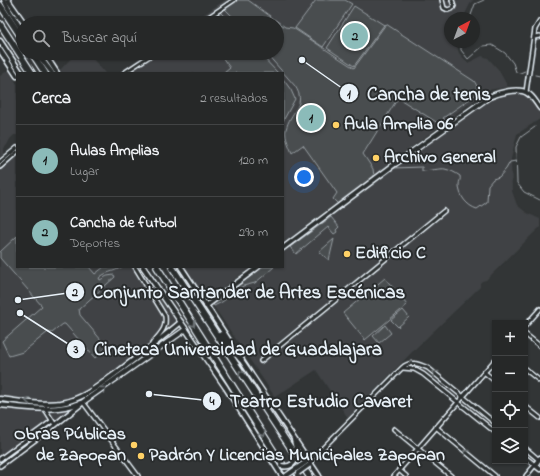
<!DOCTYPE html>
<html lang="es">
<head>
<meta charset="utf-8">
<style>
  :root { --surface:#262828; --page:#2e3030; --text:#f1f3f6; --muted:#a4a6a8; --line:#424445; --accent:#8bbbb9 }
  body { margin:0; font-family:"Indie Flower",sans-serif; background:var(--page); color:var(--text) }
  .controls { position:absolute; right:12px; bottom:12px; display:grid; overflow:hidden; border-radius:0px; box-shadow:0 1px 3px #0004 }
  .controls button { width:36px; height:36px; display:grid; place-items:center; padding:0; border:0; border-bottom:1px solid var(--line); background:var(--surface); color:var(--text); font:20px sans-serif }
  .compass { position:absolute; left:444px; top:12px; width:36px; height:36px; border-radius:50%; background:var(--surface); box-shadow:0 1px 3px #0004; rotate:41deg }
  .you { position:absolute; left:304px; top:177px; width:14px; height:14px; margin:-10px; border:3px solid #fff; border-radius:50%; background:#1a73e8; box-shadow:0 0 0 6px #1a73e833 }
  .badge { display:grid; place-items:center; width:26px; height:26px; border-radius:50%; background:var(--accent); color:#111; font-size:13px; font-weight:700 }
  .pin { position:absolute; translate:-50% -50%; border:2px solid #fff; box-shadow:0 1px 4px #0006 }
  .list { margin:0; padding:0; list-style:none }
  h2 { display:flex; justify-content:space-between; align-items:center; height:52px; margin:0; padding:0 16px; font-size:17px }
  h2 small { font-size:13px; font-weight:400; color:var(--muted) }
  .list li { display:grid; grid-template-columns:26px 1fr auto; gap:12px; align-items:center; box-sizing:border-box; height:72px; padding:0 16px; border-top:1px solid var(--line) }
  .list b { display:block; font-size:15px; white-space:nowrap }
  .list p { margin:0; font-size:13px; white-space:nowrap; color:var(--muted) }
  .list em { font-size:13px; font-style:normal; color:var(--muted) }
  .icon { flex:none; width:22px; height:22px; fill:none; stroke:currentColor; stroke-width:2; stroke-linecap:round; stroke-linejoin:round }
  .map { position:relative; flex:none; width:540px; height:476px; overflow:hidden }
  .search { position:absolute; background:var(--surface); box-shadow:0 1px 3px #0004; left:16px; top:16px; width:268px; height:44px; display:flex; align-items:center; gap:10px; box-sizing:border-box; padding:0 14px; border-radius:22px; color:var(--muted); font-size:15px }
  .panel { position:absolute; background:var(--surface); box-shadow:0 1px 3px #0004; left:16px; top:72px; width:268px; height:196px; border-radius:0px }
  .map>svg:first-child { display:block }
  .built { fill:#3f4244 }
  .green { fill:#494d4f; stroke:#989fa4 }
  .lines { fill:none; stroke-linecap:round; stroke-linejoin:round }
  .stream { stroke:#9fa5aa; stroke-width:1 }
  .street-casing { stroke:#e8f1f8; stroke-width:6 }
  .secondary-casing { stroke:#e8f1f8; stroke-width:7 }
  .highway-casing { stroke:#e8f1f8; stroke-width:8 }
  .street { stroke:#2a2d2e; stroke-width:3 }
  .secondary { stroke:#2a2d2e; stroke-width:4 }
  .highway { stroke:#2a2d2e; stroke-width:5.5 }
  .secondary-bridge-casing { stroke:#e8f1f8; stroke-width:7; stroke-linecap:butt }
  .secondary-bridge { stroke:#2a2d2e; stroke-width:4 }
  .oneway { stroke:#6c7275 }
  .poi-dot { fill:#ffd166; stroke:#2a2d2e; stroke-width:1.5 }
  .labels { text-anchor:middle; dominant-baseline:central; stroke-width:4; stroke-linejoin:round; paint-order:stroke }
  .poi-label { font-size:18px; font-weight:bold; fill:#e8f1f8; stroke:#2a2d2e; text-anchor:start }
  .leader { fill:none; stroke:#e8f1f8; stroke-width:1.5 }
  .callout-dot { fill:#e8f1f8; stroke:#2a2d2e; stroke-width:1.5 }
  .mark-label { font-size:12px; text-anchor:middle; font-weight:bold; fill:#111 }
  .callout-label { font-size:19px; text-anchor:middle; font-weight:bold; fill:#e8f1f8; stroke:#2a2d2e; stroke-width:4; stroke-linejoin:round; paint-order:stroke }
</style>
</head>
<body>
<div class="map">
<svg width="540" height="476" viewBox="0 0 540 476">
  <rect width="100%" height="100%" fill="#323536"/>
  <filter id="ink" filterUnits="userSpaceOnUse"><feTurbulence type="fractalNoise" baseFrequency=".025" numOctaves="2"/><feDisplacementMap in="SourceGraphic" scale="8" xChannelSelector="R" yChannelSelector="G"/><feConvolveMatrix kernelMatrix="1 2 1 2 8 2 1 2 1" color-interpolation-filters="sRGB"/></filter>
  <g filter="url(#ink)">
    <!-- built -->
    <g class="built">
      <path d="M225,0H474L471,2L463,18H450V42H456L459,53L468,63L482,56L488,58L498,69L508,87L488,90L283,243V73H119L147,53H277V23H191Z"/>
      <path d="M76,53H88L105,73H62L60,70Z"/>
      <path d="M8,70L17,84V135H14L10,139L7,145L4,148V154L0,157V76Z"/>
      <path d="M521,92L527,95L540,112V119L517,134L511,159L512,191L517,205L527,213L540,219V227L486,280L482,281L480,283V287L415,349L348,418L316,370L275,397L212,304L262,267H283V251L418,149L483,101L502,94Z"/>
      <path d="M17,151V267H141L181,327L0,462V165Z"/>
      <path d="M184,267H251L205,301L200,290Z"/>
    </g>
    <!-- green -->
    <g class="green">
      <path d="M236,0H248L285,27L293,28L354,68L386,24L474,81C478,86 478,91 474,96L443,118L447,121L441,125L398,98L363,154L373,169L374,177L338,204L333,199L337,193L303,145L292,153C289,145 283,135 287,126C292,110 307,104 295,86L266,53H277V23H239L225,9Z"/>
      <path d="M316,0H345L352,4L323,47L295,28Z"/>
      <path d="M354,6L384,25L354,66L327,48Z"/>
      <path d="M219,11L231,23H201Z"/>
      <path d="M219,53H259L278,73H224L230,68Z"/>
      <path d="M283,79L291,90L295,99L283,121Z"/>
      <path d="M331,217L339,227L336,230L337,232L334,234L328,227L296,254L290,247Z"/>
      <path d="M17,236V267H89L95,274L104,267H122C114,272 105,272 99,278L100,280L107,276L114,275L115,277L79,309L80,315L107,347L95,358L65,324H63L52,333L48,332L23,352L9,356L2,341L42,306L0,258V252Z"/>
      <path d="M334,239L329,260L319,252Z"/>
      <path d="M263,267H274L255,283L243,286L222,302L214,306L213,304Z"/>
      <path d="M385,278L407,305L365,340L343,313Z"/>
      <path d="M403,310L409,317L398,327L391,320Z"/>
      <path d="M385,325L391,333L379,343L373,336Z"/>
    </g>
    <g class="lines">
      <!-- stream -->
      <g class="stream">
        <path d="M470,18L475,4L484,0"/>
        <path d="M461,42V50L468,59L483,46L492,45L505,53L513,63L516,72L520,73L525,71"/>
        <path d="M535,75L540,76"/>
        <path d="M535,127L521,137L516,147L517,183L524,192L540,200"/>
        <path d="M394,168L422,167V171C427,171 442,168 445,169C450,170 456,173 460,176C461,180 459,181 459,185C459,196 467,206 477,209L487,202L488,185L493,179L499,177L506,169L510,162L516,161"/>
      </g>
      <defs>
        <g id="street">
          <path d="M442,0L444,8L448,10L453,8L454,6L452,0"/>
          <path d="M200,23L234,0"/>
          <path d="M534,37L540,36"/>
          <path d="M124,73L154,53"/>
          <path d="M526,92L535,29L540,21"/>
          <path d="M0,162L17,148"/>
          <path d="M0,167L17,152"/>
          <path d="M135,267L165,316C167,330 159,334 152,344"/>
          <path d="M525,326L540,309"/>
          <path d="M525,334L540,346"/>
          <path d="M261,361L444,211"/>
          <path d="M403,368L414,369L423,374L495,432"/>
          <path d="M525,369L540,381"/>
          <path d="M484,372L495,381"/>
          <path d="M83,402L138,476"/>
          <path d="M525,406L540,418"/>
          <path d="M436,427L495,476"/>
          <path d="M394,429L451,476"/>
          <path d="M525,448L539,460"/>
          <path d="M525,457L535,465L526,476"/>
          <path d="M0,459L52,421"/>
          <path d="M310,464L312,459L402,368C410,360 419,364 428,368L495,423"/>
          <path d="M0,466L55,425L45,409L46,407"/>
          <path d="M399,470L406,476"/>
          <path d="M394,476L495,360"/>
        </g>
        <g id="secondary">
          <path d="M4,0L8,8L23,32"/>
          <path d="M8,0L24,23"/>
          <path d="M0,41L21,73"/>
          <path d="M0,50L17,76"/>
          <path d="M37,53L52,73"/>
          <path d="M44,53L57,73"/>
          <path d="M283,248L395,164L489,97C498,93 519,87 527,93C533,96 536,103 540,108"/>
          <path d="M143,267L226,388L282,476"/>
          <path d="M181,267L230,342"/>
          <path d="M206,306L258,267"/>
          <path d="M240,358L319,476"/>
          <path d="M0,399C19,401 41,406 61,403C84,399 101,384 119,371C140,355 161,339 181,322"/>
          <path d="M0,405C28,408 56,413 83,402L186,329"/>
          <path d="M55,425L81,404"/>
          <path d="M294,440L297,453"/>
          <path d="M540,458L535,465L540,469"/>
        </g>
        <g id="highway">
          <path d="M0,5L23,40"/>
          <path d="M0,24L32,73"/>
          <path d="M32,53L45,73"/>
          <path d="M157,267L280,461L291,476"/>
          <path d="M172,267L309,476"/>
          <path d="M221,335L241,359"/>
        </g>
      </defs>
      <!-- street casing -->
      <use href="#street" class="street-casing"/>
      <!-- secondary casing -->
      <use href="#secondary" class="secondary-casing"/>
      <!-- highway casing -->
      <use href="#highway" class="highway-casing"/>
      <!-- street -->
      <use href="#street" class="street"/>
      <!-- secondary -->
      <use href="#secondary" class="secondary"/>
      <!-- highway -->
      <use href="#highway" class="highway"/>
      <defs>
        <g id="secondary-bridge">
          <path d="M281,466C291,468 296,463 297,453"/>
          <path d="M298,473L309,465"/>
          <path d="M286,476L306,462"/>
        </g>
      </defs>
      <!-- secondary-bridge casing -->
      <use href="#secondary-bridge" class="secondary-bridge-casing"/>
      <!-- secondary-bridge -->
      <use href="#secondary-bridge" class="secondary-bridge"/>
    </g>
    <!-- one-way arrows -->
    <defs><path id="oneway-chevron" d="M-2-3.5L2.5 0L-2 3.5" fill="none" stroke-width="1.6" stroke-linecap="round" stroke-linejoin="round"/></defs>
    <g class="oneway">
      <use href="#oneway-chevron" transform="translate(193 324) rotate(58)"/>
      <use href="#oneway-chevron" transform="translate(241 373) rotate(-123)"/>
      <use href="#oneway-chevron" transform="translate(435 373) rotate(-141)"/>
      <use href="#oneway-chevron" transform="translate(104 389) rotate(-36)"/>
      <use href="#oneway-chevron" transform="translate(28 401) rotate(-174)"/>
      <use href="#oneway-chevron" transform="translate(263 434) rotate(58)"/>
      <use href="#oneway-chevron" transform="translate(466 452) rotate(-140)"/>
    </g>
  </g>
  <!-- markers -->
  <g class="poi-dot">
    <circle cx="336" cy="125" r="4"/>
    <circle cx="376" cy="158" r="4"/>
    <circle cx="347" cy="254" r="4"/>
    <circle cx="134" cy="445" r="4"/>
    <circle cx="141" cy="456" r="4"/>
  </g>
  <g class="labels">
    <!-- poi labels -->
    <g class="poi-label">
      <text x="344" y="125">Aula Amplia 06</text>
      <text x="384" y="158">Archivo General</text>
      <text x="355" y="254">Edificio C</text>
      <text x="126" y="435" text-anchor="end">Obras Públicas<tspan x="126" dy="21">de Zapopan</tspan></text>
      <text x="149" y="456">Padrón Y Licencias Municipales Zapopan</text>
    </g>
  </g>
  <!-- callouts -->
  <path class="leader" d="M302 60L349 93M18 300L75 292M20 313L76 349M149 394L212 401"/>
  <g class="callout-dot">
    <circle cx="302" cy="60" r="4"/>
    <circle cx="18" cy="300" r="4"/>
    <circle cx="20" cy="313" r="4"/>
    <circle cx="149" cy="394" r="4"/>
    <circle cx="349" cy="93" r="10"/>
    <circle cx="75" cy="292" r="10"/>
    <circle cx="76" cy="349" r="10"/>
    <circle cx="212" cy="401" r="10"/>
  </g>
  <g class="mark-label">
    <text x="349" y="98">1</text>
    <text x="75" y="296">2</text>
    <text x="76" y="353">3</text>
    <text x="212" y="405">4</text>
  </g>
  <g class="callout-label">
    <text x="429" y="100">Cancha de tenis</text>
    <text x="249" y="298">Conjunto Santander de Artes Escénicas</text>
    <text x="238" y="355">Cineteca Universidad de Guadalajara</text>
    <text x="321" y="407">Teatro Estudio Cavaret</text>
  </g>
</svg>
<div class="controls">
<button>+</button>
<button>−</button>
<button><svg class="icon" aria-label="locate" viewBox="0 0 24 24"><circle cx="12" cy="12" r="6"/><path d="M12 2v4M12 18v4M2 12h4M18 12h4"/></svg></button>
<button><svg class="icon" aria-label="layers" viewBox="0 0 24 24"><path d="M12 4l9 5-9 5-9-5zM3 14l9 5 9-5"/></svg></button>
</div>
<svg class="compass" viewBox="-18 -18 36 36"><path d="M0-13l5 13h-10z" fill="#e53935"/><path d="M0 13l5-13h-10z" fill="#a4a6a8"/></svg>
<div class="you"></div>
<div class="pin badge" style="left:311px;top:118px">1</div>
<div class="pin badge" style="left:355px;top:36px">2</div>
<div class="search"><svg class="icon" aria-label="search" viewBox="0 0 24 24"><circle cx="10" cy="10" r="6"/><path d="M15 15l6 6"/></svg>Buscar aquí</div>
<section class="panel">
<h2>Cerca<small>2 resultados</small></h2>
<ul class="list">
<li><span class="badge">1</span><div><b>Aulas Amplias</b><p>Lugar</p></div><em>120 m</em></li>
<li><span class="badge">2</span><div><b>Cancha de futbol</b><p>Deportes</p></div><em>290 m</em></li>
</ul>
</section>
</div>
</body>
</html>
